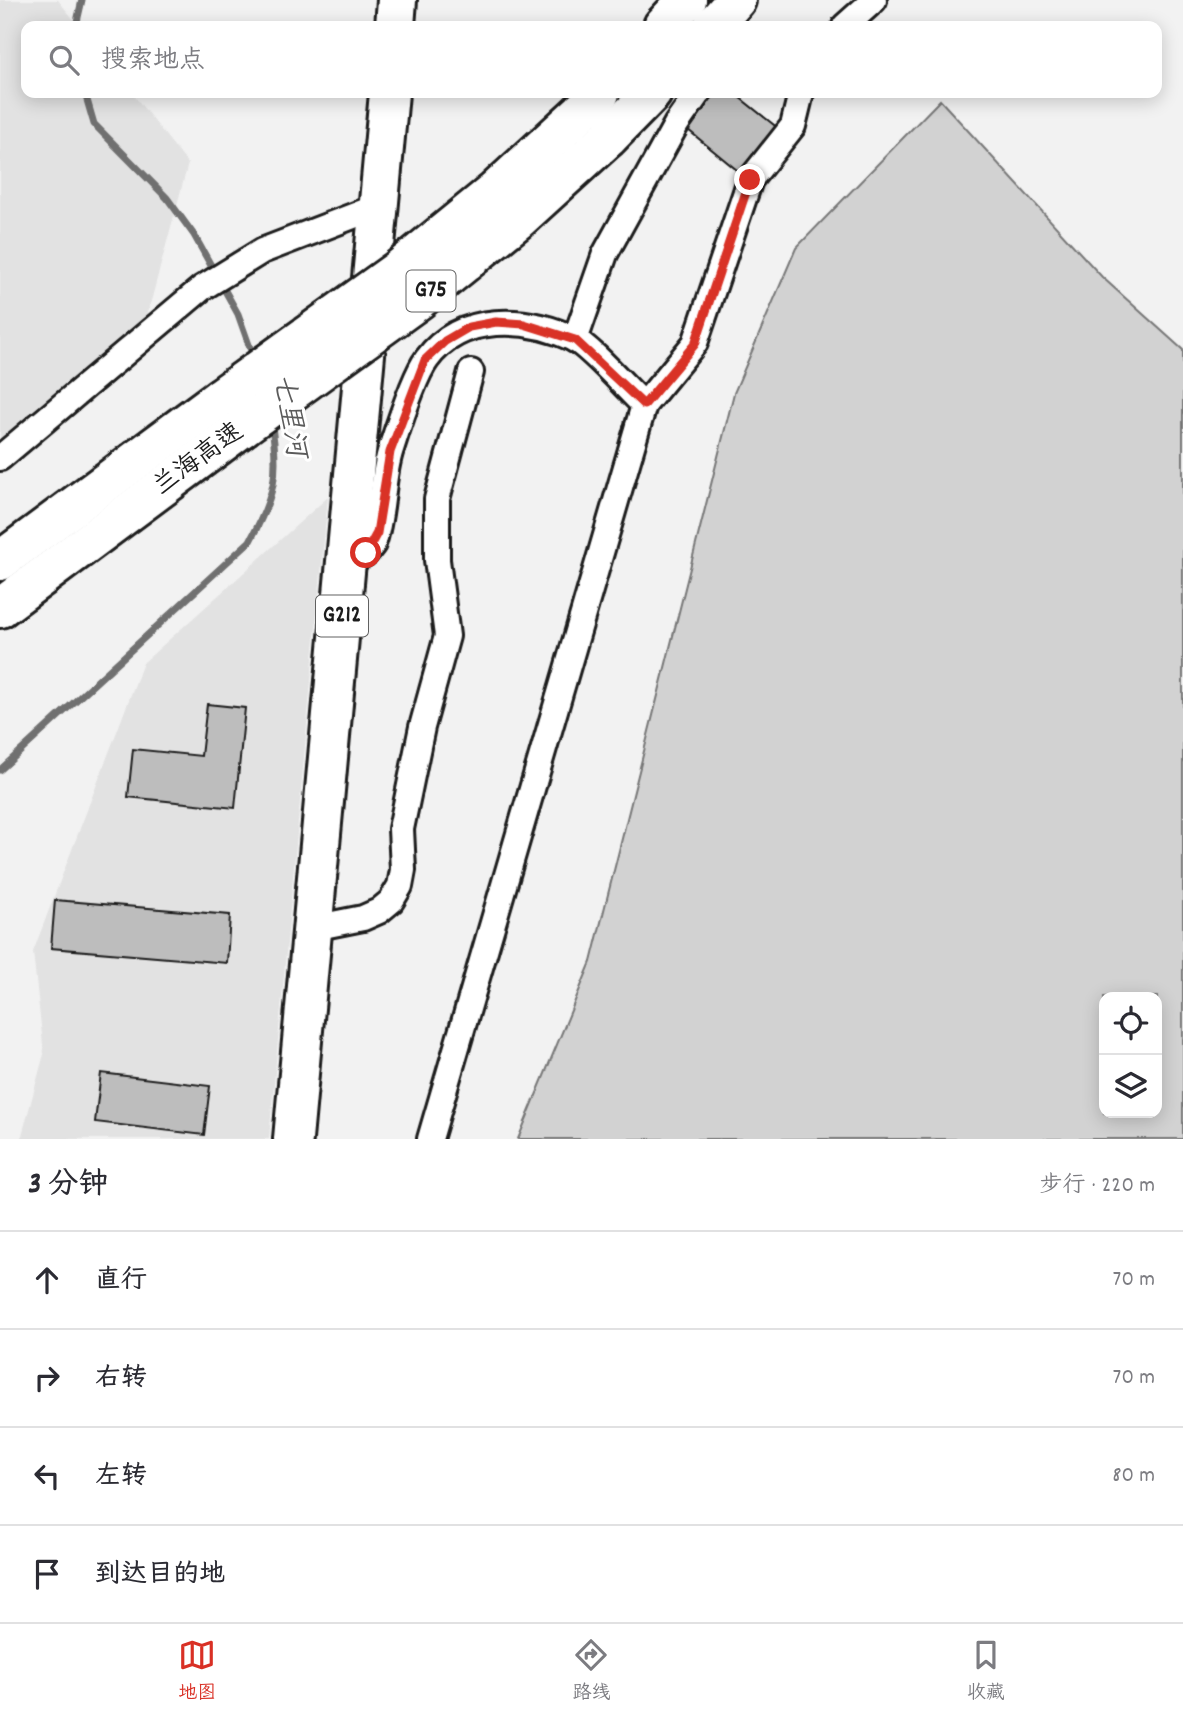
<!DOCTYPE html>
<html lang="zh">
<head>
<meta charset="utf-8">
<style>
  :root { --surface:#fff; --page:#f2f2f3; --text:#2b2b33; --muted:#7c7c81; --line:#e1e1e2; --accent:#d93025 }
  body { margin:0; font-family:Dekko,"LXGW WenKai TC",sans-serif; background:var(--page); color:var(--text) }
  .controls { position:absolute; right:21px; bottom:21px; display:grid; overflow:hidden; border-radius:14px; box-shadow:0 4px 18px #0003 }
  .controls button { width:63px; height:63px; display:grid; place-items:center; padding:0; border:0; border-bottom:2px solid var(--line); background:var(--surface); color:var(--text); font:35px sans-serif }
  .stop { position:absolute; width:21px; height:21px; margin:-16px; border:5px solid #d93025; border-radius:50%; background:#fff }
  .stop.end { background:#d93025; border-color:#fff; box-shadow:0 2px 7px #0008 }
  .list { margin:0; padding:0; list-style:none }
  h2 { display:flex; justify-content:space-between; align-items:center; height:91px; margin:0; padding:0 28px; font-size:30px }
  h2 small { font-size:23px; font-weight:400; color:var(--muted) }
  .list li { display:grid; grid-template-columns:46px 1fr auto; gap:21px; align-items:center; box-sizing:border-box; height:98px; padding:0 28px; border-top:2px solid var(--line) }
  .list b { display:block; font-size:26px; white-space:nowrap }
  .list em { font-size:23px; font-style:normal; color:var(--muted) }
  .icon { flex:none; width:38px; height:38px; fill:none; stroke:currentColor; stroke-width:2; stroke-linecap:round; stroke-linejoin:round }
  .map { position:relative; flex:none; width:1183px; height:1139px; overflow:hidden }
  .search { position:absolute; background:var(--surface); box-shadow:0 4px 18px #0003; left:21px; right:21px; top:21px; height:77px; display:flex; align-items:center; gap:18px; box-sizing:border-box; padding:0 24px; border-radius:14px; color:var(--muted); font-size:26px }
  .sheet { height:483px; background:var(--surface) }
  nav { display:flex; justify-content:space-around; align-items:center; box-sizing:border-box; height:98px; border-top:2px solid var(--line); background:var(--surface); font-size:19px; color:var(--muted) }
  nav a { display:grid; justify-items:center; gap:4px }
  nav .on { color:var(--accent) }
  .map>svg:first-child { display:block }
  .built { fill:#e2e2e2 }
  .green { fill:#d2d2d2; stroke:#777; stroke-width:2; fill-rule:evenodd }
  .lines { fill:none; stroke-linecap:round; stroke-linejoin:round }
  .stream { stroke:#707070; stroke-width:7 }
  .building { fill:#bdbdbd; stroke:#1c1c1c; stroke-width:2 }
  .street-casing { stroke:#1c1c1c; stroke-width:30 }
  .highway-casing { stroke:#1c1c1c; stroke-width:44 }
  .street { stroke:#fff; stroke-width:24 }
  .highway { stroke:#fff; stroke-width:38 }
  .highway-bridge-casing { stroke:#1c1c1c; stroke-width:44; stroke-linecap:butt }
  .highway-bridge { stroke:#fff; stroke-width:38 }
  .route { stroke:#d93025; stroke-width:9 }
  .labels { text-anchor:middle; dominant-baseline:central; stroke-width:6; stroke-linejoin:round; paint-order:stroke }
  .shield { fill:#fff; stroke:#606060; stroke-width:2 }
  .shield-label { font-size:24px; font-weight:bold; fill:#1c1c1c }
  .street-label { font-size:26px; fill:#1c1c1c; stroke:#fff }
  .water-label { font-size:28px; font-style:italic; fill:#5b5b5b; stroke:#fff }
</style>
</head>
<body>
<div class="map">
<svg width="1183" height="1139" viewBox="0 0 1183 1139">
  <rect width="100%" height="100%" fill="#f2f2f2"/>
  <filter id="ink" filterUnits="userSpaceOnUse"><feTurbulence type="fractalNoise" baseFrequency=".0143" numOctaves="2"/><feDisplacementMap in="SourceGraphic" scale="14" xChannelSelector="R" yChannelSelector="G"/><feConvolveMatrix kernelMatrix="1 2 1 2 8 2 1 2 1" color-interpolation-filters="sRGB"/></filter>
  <g filter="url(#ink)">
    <!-- built -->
    <g class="built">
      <path d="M0,0H58L79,26H26V93H132L188,164L144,327L0,449Z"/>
      <path d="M328,497L269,1139H21L44,1054L33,952L143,663Z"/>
    </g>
    <!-- green -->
    <path class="green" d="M940,100L1102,277L1183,350V1139H518L591,962L734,393L796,248ZM1104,997H1157V1113H1104Z"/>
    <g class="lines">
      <!-- stream -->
      <g class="stream">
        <path d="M76,26L82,0"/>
        <path d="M85,93L94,124L167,198L194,235L238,314L254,359"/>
        <path d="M0,770L250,541C275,495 280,473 271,421"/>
      </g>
    </g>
    <!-- building -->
    <g class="building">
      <path d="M716,93H734L779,129L743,175L687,129Z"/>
      <path d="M207,704L245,708L235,808L128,797L133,749L201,756Z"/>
      <path d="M55,900L230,915L227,963L51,948Z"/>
      <path d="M101,1073L210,1086L204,1135L95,1122Z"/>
    </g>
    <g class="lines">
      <defs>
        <g id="street">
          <path d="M845,26L874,0"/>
          <path d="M575,340L605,254L677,123L698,93"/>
          <path d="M0,458L202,288L262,251L379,206"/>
          <path d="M347,564L366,553L373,544C384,513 381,479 391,449C398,427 414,376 427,359C461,313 526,316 574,339C592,349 627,389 644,405"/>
          <path d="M313,928L363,918L379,911L391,901L400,886L403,870L401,829L422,727L447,636L437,560V499L471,372"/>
          <path d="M430,1139L644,405L695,343L750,180L793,126L801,93"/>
        </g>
        <g id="highway">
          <path d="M395,26L397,0"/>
          <path d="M663,26L687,0"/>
          <path d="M713,26L736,0"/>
          <path d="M581,112L600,93"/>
          <path d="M608,138L652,93"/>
          <path d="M0,561L221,397"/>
          <path d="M0,608L243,427"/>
          <path d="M293,1139L389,93"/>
        </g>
      </defs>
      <!-- street casing -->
      <use href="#street" class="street-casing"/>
      <!-- highway casing -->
      <use href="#highway" class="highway-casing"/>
      <!-- street -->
      <use href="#street" class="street"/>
      <!-- highway -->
      <use href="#highway" class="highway"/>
      <defs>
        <g id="highway-bridge">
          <path d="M221,397L398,270L495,191L581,112"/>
          <path d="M243,427L420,299L519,219L608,138"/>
        </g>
      </defs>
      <!-- highway-bridge casing -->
      <use href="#highway-bridge" class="highway-bridge-casing"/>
      <!-- highway-bridge -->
      <use href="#highway-bridge" class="highway-bridge"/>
    </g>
  </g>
  <g class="lines" filter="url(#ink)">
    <!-- route -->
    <path class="route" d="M366,553L377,533L390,452L425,360L445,341L469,327L496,322L524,324L575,340L644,405L695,344L750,180"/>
  </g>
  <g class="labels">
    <!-- shield labels -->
    <g class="shield">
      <rect x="406.5" y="270.5" width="49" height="41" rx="5"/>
      <rect x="316" y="595.5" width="52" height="41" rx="5"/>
    </g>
    <g class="shield-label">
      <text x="431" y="291">G75</text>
      <text x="342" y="616">G212</text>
    </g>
    <!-- street labels -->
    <g class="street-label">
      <text transform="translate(199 460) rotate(-36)">兰海高速</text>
    </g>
    <!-- water labels -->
    <g class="water-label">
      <text transform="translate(287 416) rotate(80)">七里河</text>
    </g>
  </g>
</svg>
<div class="controls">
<button><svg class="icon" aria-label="locate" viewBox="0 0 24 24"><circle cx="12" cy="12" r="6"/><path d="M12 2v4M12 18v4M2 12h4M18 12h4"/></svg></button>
<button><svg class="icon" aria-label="layers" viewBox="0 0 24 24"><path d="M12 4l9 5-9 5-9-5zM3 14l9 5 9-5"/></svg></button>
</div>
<div class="stop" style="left:366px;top:553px"></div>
<div class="stop end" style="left:750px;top:180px"></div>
<div class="search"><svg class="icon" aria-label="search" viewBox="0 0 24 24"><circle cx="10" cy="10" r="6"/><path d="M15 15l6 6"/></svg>搜索地点</div>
</div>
<section class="sheet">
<h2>3 分钟<small>步行 · 220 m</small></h2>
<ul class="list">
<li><svg class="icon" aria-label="ahead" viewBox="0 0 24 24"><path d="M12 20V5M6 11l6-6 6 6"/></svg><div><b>直行</b></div><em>70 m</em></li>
<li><svg class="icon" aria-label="right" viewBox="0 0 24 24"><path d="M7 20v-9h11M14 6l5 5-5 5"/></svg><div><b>右转</b></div><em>70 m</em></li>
<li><svg class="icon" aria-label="left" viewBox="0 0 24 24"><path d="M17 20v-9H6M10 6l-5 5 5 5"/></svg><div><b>左转</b></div><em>80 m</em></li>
<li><svg class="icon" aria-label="arrive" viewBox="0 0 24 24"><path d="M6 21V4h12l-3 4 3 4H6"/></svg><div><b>到达目的地</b></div></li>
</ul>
</section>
<nav>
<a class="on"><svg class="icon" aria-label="map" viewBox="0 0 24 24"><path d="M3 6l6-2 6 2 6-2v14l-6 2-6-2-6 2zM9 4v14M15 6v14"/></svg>地图</a>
<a><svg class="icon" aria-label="directions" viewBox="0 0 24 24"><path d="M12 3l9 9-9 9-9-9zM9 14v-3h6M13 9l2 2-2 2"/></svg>路线</a>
<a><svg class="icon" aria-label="saved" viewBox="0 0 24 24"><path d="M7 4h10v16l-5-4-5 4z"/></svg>收藏</a>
</nav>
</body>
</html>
